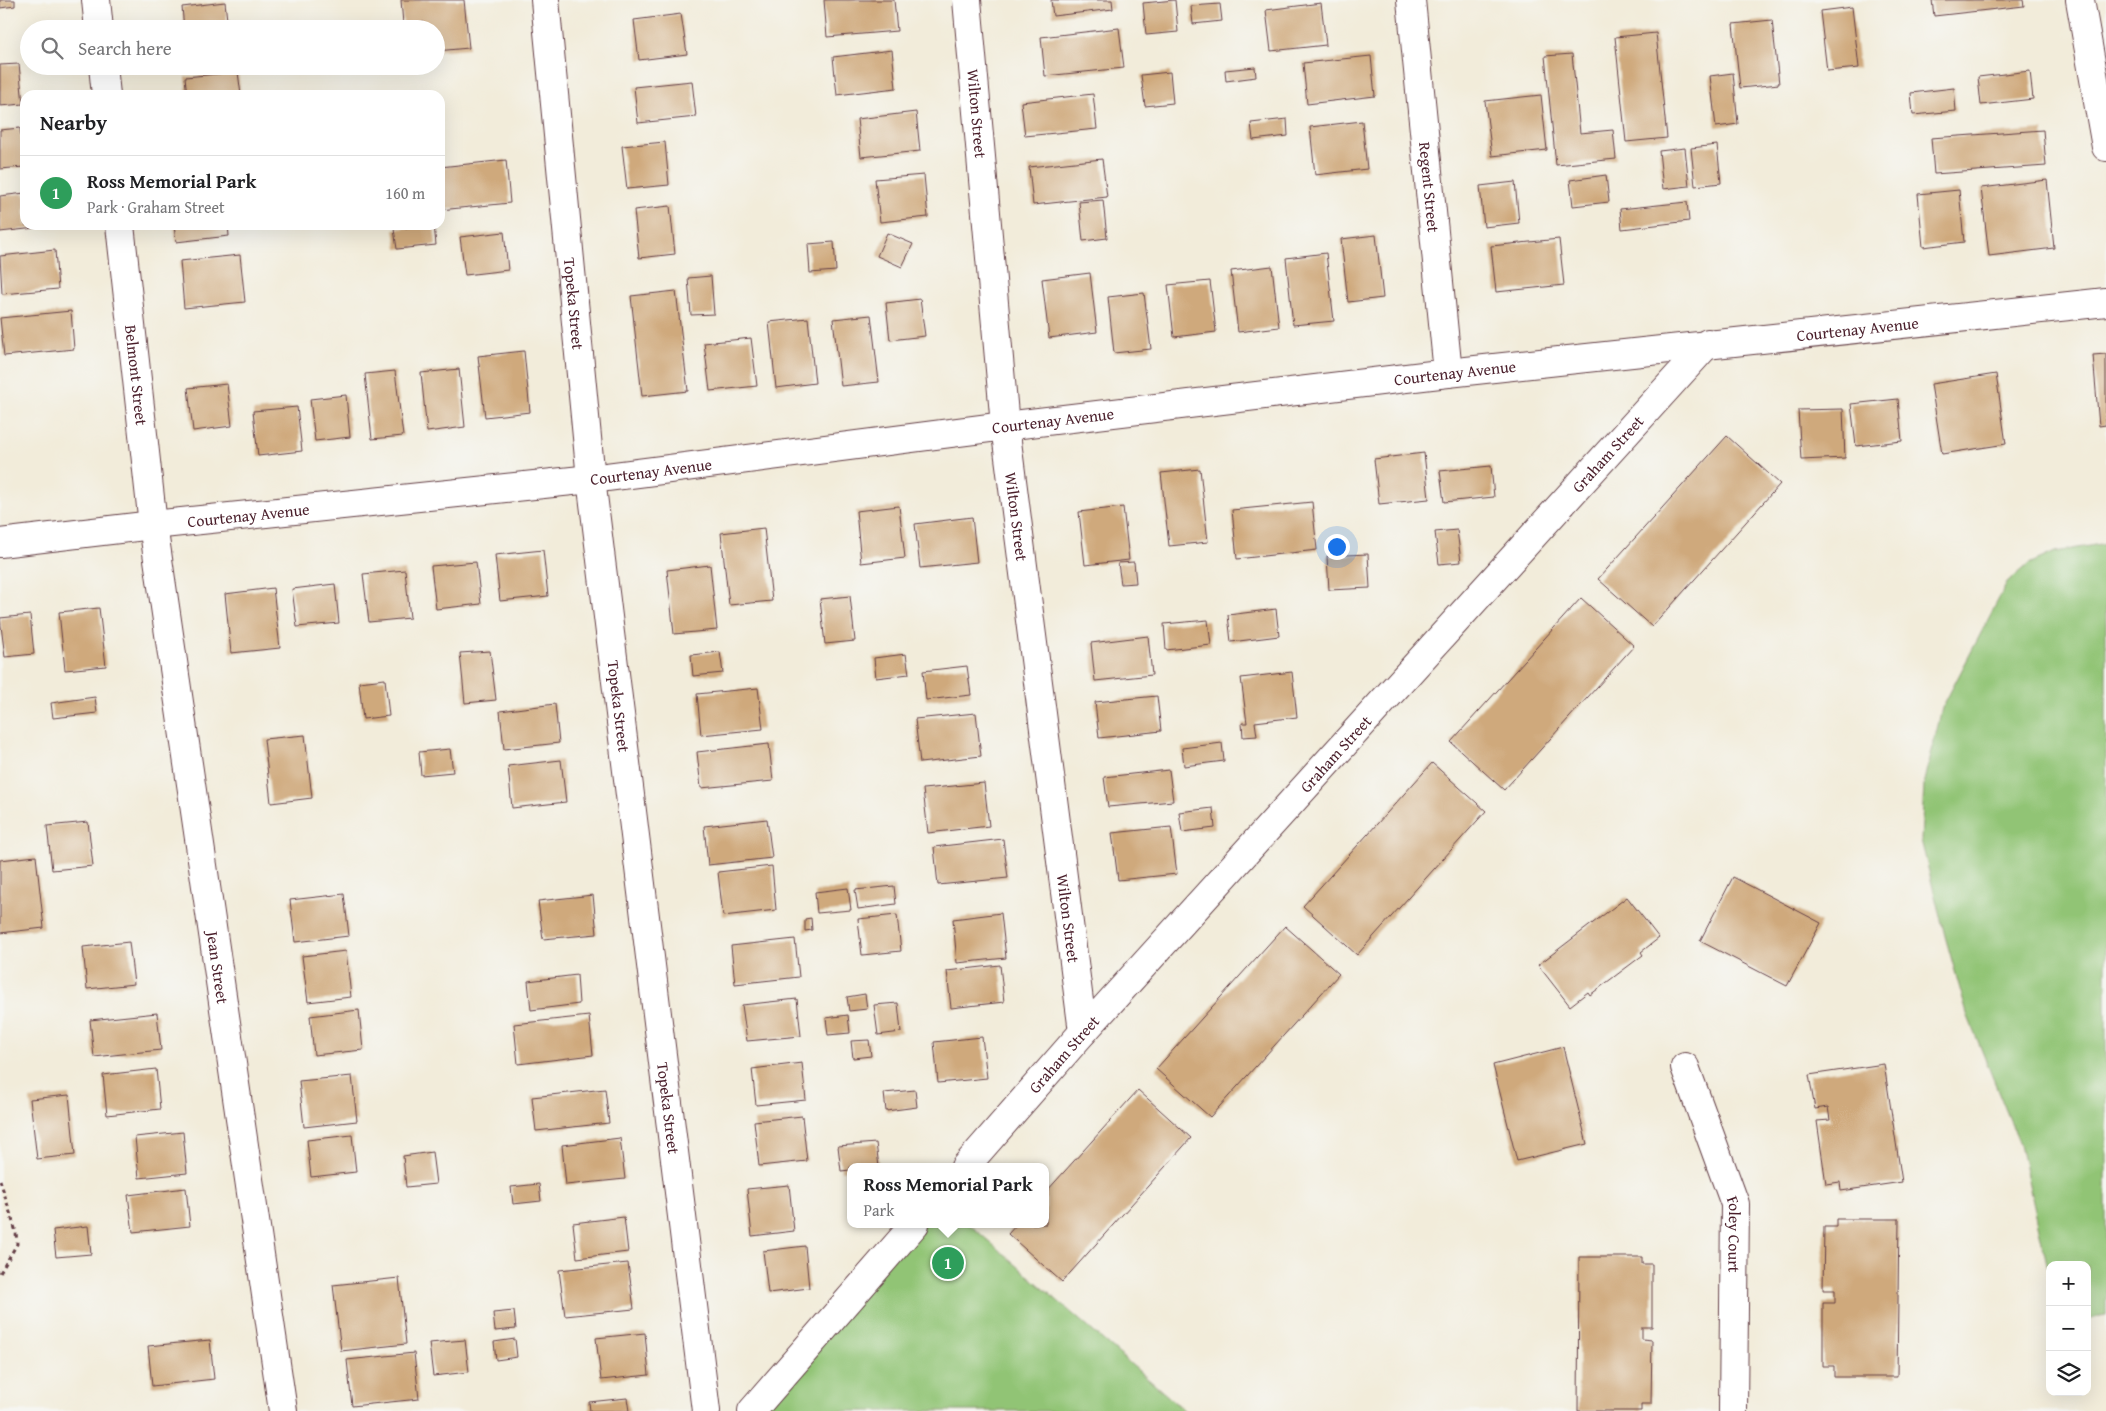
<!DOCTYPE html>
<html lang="en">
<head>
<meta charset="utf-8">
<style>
  :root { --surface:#fff; --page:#f2f2f2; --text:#202124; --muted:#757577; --line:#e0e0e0; --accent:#b5179e }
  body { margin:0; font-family:"Gentium Book Plus",serif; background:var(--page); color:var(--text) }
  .controls { position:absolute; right:15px; bottom:15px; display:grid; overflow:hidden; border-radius:10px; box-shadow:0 5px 20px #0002 }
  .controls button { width:45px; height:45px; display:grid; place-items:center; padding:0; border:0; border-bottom:1px solid var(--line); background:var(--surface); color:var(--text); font:25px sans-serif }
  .you { position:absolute; left:1336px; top:546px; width:18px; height:18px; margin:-12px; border:4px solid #fff; border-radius:50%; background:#1a73e8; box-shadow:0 0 0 8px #1a73e833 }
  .badge { display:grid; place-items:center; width:32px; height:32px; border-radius:50%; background:var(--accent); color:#fff; font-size:16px; font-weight:700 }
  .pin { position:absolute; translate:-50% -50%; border:2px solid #fff; box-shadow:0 1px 5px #0006 }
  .popup { position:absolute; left:847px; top:1163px; width:202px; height:65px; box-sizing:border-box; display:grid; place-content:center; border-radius:10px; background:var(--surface); filter:drop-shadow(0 1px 4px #0005); font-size:16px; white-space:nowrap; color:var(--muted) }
  .popup b { font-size:19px; color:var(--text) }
  .popup::after { content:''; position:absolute; left:50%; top:100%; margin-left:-10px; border:10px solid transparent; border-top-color:var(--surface) }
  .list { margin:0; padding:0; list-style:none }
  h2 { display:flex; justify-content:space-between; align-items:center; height:65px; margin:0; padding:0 20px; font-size:21px }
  h2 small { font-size:16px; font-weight:400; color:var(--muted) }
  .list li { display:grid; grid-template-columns:32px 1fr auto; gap:15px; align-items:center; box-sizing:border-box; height:75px; padding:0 20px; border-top:1px solid var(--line) }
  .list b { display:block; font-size:19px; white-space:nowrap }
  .list p { margin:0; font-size:16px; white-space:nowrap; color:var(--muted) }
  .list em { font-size:16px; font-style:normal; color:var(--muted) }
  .icon { flex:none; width:28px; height:28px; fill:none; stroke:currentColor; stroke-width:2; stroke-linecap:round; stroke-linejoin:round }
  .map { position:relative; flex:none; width:2106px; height:1411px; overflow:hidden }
  .search { position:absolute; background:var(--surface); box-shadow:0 5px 20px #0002; left:20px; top:20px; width:425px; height:55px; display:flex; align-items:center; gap:12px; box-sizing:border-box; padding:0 18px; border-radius:28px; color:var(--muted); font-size:19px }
  .panel { position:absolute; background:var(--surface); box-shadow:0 5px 20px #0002; left:20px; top:90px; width:425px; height:140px; border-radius:15px }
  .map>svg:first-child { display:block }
  .green { fill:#91c475; stroke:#6e7250 }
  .building { fill:#cfa97b }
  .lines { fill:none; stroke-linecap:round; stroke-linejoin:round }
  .minor-casing { stroke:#633e45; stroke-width:30 }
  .path { stroke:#633e45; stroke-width:3; stroke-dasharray:4 4; stroke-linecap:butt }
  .minor { stroke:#fff; stroke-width:28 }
  .labels { text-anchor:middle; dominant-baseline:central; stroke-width:4; stroke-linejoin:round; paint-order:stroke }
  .street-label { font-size:16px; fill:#4a1f2b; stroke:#f6f6f2 }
</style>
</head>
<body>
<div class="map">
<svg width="2106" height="1411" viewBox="0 0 2106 1411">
  <rect width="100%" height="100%" fill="#f6f6f2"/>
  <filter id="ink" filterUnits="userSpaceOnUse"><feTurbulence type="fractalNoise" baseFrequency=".02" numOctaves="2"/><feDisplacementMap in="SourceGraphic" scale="10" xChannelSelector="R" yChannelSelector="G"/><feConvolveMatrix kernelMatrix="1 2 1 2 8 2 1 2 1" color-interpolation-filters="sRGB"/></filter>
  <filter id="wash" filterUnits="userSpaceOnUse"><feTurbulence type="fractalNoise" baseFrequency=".0096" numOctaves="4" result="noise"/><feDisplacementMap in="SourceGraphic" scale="20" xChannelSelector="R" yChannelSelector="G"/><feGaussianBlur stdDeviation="1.12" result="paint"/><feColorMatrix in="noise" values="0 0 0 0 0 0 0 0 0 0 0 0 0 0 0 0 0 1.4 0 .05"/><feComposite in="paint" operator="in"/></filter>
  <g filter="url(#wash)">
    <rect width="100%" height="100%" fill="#f2ecda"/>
    <!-- green -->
    <g class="green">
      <path d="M2106,543V1316L2087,1319V1265H2050V1277L2020,1145L1967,1014L1945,936L1921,840L1924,785L1942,708L2007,583L2029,564L2055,552Z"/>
      <path d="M915,1224H969L1185,1411H752Z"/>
    </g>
    <g id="blocks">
      <!-- building -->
      <g class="building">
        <path d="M0,0H15V6L0,8Z"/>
        <path d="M401,0H464L469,48L436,51V29H424V22L403,24Z"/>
        <path d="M824,0H894L897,31L827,37Z"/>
        <path d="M1051,0H1112L1113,9L1053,16Z"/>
        <path d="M1175,0L1178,32L1146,35L1143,3Z"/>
        <path d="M1932,0H2023L2024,6L1934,16Z"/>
        <path d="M225,2L228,29H184L182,7Z"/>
        <path d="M1321,3L1326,45L1271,51L1266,10Z"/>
        <path d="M1220,4L1222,21L1193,24L1191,6Z"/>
        <path d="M1852,7L1859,68L1827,71L1820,11Z"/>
        <path d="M681,14L687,54L639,60L634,20Z"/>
        <path d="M1772,20L1779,84L1740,88L1733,24Z"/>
        <path d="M1119,28L1124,68L1045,76L1041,37Z"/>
        <path d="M1656,33L1667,138L1626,142L1615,37Z"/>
        <path d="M892,50L896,88L837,95L833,57Z"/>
        <path d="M1572,54L1580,133L1613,130L1616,159L1556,165L1545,56Z"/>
        <path d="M1371,56L1375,96L1307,104L1303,63Z"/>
        <path d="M19,64L23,104L0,106V65Z"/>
        <path d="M1255,67L1256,77L1226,81L1225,70Z"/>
        <path d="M2030,71L2033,99L1981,105L1978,77Z"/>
        <path d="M238,72L241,95H187L185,77Z"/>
        <path d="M1170,72L1173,103L1145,106L1141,75Z"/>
        <path d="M1733,73L1738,124L1716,127L1710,76Z"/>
        <path d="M692,81L696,117L638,123L634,87Z"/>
        <path d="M1954,88L1956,111L1913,115L1911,93Z"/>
        <path d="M1093,94L1097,129L1025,136L1021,102Z"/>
        <path d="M1541,95L1547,150L1492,156L1485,101Z"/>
        <path d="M916,112L920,151L861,157L857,119Z"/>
        <path d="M1287,119L1288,136L1253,140L1251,123Z"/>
        <path d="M1362,121L1367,169L1315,175L1310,127Z"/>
        <path d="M20,128L24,167L0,169V130Z"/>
        <path d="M2043,130L2046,166L1934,174L1931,138Z"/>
        <path d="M665,142L669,185L627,189L622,146Z"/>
        <path d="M1717,145L1721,183L1695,186L1691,148Z"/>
        <path d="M1685,148L1689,186L1663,189L1659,151Z"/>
        <path d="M1102,159L1107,197L1033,205L1029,167Z"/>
        <path d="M506,160L510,203L440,210V167Z"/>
        <path d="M924,175L928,217L880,222L875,179Z"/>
        <path d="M1606,175L1609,202L1573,206L1570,180Z"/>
        <path d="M2047,180L2054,248L1989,256L1981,188Z"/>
        <path d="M1515,182L1519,223L1484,227L1480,186Z"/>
        <path d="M1959,190L1964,242L1923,247L1918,194Z"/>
        <path d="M25,193V225L53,226L0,232V196Z"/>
        <path d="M1103,200L1107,238L1083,241L1079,202Z"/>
        <path d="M1687,202L1689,221L1622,229L1620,209Z"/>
        <path d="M670,206L675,254L639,258L634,210Z"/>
        <path d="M174,225H228L229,236L176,242Z"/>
        <path d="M434,225L436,245L397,249L394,229Z"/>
        <path d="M504,232L508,270L465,275L460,237Z"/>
        <path d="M887,233L913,244L902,267L877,256Z"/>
        <path d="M1376,235L1383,298L1348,302L1341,239Z"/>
        <path d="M1559,239L1564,285L1496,292L1491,246Z"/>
        <path d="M834,242L836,271L810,273L808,244Z"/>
        <path d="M55,250L58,289L2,294L0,256Z"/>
        <path d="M1326,253L1334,321L1293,325L1286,258Z"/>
        <path d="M240,255L245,302L184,308L180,261Z"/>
        <path d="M1272,266L1279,327L1238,332L1231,271Z"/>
        <path d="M1090,273L1097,332L1049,338L1042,279Z"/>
        <path d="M711,276L714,314L691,315L688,278Z"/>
        <path d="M1210,281L1216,332L1174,337L1168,285Z"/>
        <path d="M676,291L688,391L642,396L631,296Z"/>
        <path d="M1144,293L1151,349L1114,353L1108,297Z"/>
        <path d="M920,299L925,336L890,340L886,303Z"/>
        <path d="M71,311L74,349L4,356L0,318Z"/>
        <path d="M871,315L879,382L841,386L833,319Z"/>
        <path d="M808,318L815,383L776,388L769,322Z"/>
        <path d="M751,338L757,386L710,391L704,343Z"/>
        <path d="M524,351L530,412L485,417L478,356Z"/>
        <path d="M2106,354V425L2099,426L2093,355Z"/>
        <path d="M459,369L465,427L427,432L421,373Z"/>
        <path d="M395,371L403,436L372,439L365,374Z"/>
        <path d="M1996,374L2006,444L1942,454L1931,384Z"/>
        <path d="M227,384L232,426L193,431L188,388Z"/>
        <path d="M346,395L350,437L315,441L310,399Z"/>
        <path d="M1898,399L1902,441L1856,446L1851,404Z"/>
        <path d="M297,407L302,451L258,456L253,411Z"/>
        <path d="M1843,409L1845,458L1801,460L1798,410Z"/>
        <path d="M1727,436L1780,484L1652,627L1598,579Z"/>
        <path d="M1424,453L1429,499L1379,504L1374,459Z"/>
        <path d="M1491,466L1494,497L1444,502L1440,471Z"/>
        <path d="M1200,469L1208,542L1169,546L1161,473Z"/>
        <path d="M1312,502L1317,550L1237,559L1232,510Z"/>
        <path d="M899,506L905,558L861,563L856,511Z"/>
        <path d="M1123,507L1129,560L1085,565L1079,512Z"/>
        <path d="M972,517L977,562L920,568L915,524Z"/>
        <path d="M764,528L772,601L729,605L721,533Z"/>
        <path d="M1457,530L1461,562L1439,564L1435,532Z"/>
        <path d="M543,550L548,596L500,601L495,555Z"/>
        <path d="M1368,554L1370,588L1329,590L1327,556Z"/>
        <path d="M476,562L481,604L436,609L431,566Z"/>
        <path d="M1134,562L1136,583L1121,584L1118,563Z"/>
        <path d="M710,565L717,630L674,634L667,570Z"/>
        <path d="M405,570L410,618L369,622L363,574Z"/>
        <path d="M335,584L339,623L297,627L292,589Z"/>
        <path d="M273,588L280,648L231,653L225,594Z"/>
        <path d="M850,596L855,641L825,644L820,599Z"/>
        <path d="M1581,598L1634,646L1504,790L1451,742Z"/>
        <path d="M99,608L106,666L65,670L59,612Z"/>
        <path d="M1276,609L1279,636L1231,642L1228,615Z"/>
        <path d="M30,615L34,654L5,657L0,618Z"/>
        <path d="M1208,620L1211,645L1166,650L1164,624Z"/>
        <path d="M1148,636L1152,675L1095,681L1091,643Z"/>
        <path d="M490,651L496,700L465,703L460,653Z"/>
        <path d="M720,652L723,673L693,676L691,655Z"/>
        <path d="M906,654L909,674L876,678L874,658Z"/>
        <path d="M967,666L971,695L926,700L923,671Z"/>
        <path d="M1292,672L1297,717L1255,722L1257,736L1243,737L1242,723H1247L1241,678Z"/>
        <path d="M385,679L389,716L363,719L359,682Z"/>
        <path d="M758,688L763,729L701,735L697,694Z"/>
        <path d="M1157,696L1161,731L1099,738L1095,702Z"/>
        <path d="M95,697L97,713L53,718L51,703Z"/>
        <path d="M555,704L559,743L504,749L500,711Z"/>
        <path d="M976,713L981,756L920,763L915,719Z"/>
        <path d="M305,735L312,798L271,803L264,739Z"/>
        <path d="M1222,743L1224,761L1184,766L1182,748Z"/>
        <path d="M769,744L773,781L701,788L697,752Z"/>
        <path d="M450,749L453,772L421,775L419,752Z"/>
        <path d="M561,760L566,802L512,808L508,766Z"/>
        <path d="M1432,763L1486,811L1357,955L1303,906Z"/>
        <path d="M1169,770L1173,801L1108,807L1104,777Z"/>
        <path d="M984,783L989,826L928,833L923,789Z"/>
        <path d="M1213,808L1215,828L1182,832L1179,812Z"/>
        <path d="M767,819L772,858L708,865L704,826Z"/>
        <path d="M88,822L93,866L52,870L47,826Z"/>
        <path d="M1171,827L1177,874L1118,880L1112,833Z"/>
        <path d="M1003,839L1008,878L938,885L934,847Z"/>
        <path d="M36,856L44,928L0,933V860Z"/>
        <path d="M772,866L776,910L723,916L718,872Z"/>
        <path d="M1733,877L1821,923L1787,986L1700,941Z"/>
        <path d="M894,886L896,904L858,909L855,890Z"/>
        <path d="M848,888L851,910L817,913L815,892Z"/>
        <path d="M344,894L349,936L295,942L290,900Z"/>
        <path d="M593,895L597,934L543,939L538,901Z"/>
        <path d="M1627,897L1659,938L1641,952L1643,955L1590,995L1588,992L1570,1006L1538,965Z"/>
        <path d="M1001,913L1006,958L957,963L953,919Z"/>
        <path d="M897,915L901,951L862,955L858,919Z"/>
        <path d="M811,918L812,930L805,931V919Z"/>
        <path d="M1285,926L1339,974L1210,1117L1156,1069Z"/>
        <path d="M795,939L799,977L735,984L731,946Z"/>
        <path d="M129,942L134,984L87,989L83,947Z"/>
        <path d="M346,951L351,997L308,1002L302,956Z"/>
        <path d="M1000,965L1004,1002L951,1008L947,971Z"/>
        <path d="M577,975L579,1004L531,1010L528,981Z"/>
        <path d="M865,994L867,1009L849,1011L847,997Z"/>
        <path d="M797,999L801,1036L747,1041L742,1005Z"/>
        <path d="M898,1003L901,1032L878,1035L874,1005Z"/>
        <path d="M359,1010L363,1050L314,1055L310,1016Z"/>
        <path d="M157,1013L161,1050L94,1057L90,1020Z"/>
        <path d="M848,1015L850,1033L828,1035L826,1018Z"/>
        <path d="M589,1016L593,1055L518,1064L514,1024Z"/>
        <path d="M982,1037L987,1078L938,1083L934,1042Z"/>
        <path d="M869,1040L871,1056L853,1058L851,1041Z"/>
        <path d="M1563,1047L1587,1144L1517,1161L1493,1065Z"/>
        <path d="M802,1063L806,1100L756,1105L752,1069Z"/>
        <path d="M1884,1064L1902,1182L1841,1191L1840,1182L1826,1184L1817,1121L1830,1120L1828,1107L1815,1109L1809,1075Z"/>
        <path d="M156,1069L160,1109L107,1115L103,1075Z"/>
        <path d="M352,1076L357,1121L304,1127L299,1081Z"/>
        <path d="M605,1089L609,1123L536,1131L532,1097Z"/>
        <path d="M915,1090L917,1107L886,1111L884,1093Z"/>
        <path d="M1138,1090L1191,1138L1062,1282L1008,1234L1017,1224H1046V1192Z"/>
        <path d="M69,1095L75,1155L37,1159L30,1099Z"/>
        <path d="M802,1116L807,1161L759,1166L754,1121Z"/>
        <path d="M183,1132L187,1173L139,1178L135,1137Z"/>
        <path d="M352,1135L356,1172L311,1177L307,1140Z"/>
        <path d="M620,1138L625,1179L566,1185L562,1145Z"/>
        <path d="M876,1143L879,1167H850V1170L841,1171L838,1146Z"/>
        <path d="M432,1152L436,1184L406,1187L403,1156Z"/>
        <path d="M539,1184L541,1201L513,1204L511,1187Z"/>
        <path d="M789,1185L794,1231L752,1236L747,1189Z"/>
        <path d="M186,1188L190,1226L133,1232L128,1195Z"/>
        <path d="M624,1217L628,1252L577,1258L573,1223Z"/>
        <path d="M1836,1219H1899L1897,1377H1834V1366H1823V1303H1835V1290H1823L1824,1227H1836Z"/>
        <path d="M88,1226L91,1254L56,1257L53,1230Z"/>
        <path d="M805,1246L809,1288L768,1293L763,1251Z"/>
        <path d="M1579,1257H1642V1264H1652V1327H1642V1339L1652,1340L1651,1404H1641V1411H1578Z"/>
        <path d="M628,1263L634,1309L565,1316L559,1270Z"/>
        <path d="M399,1278L406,1344L341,1351L333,1285Z"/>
        <path d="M514,1311L516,1329L495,1331L493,1313Z"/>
        <path d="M645,1333L649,1375L601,1380L596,1338Z"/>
        <path d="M515,1339L517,1357L496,1360L494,1342Z"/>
        <path d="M210,1340L214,1379L152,1386L148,1346Z"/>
        <path d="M465,1340L469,1372L433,1376L429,1343Z"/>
        <path d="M414,1353L419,1399L352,1406L347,1360Z"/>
        <path d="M627,1398L629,1411H590L589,1402Z"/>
      </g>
    </g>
  </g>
  <g filter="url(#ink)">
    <use href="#blocks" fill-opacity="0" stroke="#633e45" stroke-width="1"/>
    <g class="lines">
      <defs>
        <g id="minor">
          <path d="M96,0L99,29"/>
          <path id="s1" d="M545,0L591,479L706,1411"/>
          <path id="s2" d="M967,0L1005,426L1083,1032"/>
          <path id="s3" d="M1411,0L1448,373"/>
          <path d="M2080,0L2106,147"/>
          <path d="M103,66L106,95"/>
          <path id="s4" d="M120,225L153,525L283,1411"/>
          <path id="s5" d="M0,543L153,525L591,479L1005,426L1448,373L2106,302"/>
          <path id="s6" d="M1685,1067L1735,1204L1733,1411"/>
          <path id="s7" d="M965,1167L1083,1032L1708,343"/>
          <path d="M752,1411L915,1224"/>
        </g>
      </defs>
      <!-- minor casing -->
      <use href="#minor" class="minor-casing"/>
      <!-- path -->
      <path class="path" d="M0,1180L16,1232L17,1244L0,1273"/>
      <!-- minor -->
      <use href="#minor" class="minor"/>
    </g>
  </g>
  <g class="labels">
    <!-- street labels -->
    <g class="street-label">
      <text stroke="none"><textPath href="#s2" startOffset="114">Wilton Street</textPath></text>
      <text stroke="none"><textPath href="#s3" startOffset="188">Regent Street</textPath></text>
      <text stroke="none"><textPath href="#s1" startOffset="305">Topeka Street</textPath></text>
      <text stroke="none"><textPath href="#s5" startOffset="1870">Courtenay Avenue</textPath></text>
      <text stroke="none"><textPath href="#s5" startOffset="1465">Courtenay Avenue</textPath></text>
      <text stroke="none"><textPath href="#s4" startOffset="151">Belmont Street</textPath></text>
      <text stroke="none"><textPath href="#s5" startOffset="1060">Courtenay Avenue</textPath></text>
      <text stroke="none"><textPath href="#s7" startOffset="960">Graham Street</textPath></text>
      <text stroke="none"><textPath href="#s5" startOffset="655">Courtenay Avenue</textPath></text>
      <text stroke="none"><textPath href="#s5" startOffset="250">Courtenay Avenue</textPath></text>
      <text stroke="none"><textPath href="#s2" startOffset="519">Wilton Street</textPath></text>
      <text stroke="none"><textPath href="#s1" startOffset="710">Topeka Street</textPath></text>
      <text stroke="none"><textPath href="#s7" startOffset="555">Graham Street</textPath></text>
      <text stroke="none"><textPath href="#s2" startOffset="924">Wilton Street</textPath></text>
      <text stroke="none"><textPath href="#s4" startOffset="749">Jean Street</textPath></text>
      <text stroke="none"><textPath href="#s7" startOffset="150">Graham Street</textPath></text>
      <text stroke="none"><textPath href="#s1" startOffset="1115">Topeka Street</textPath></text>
      <text stroke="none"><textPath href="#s6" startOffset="176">Foley Court</textPath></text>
    </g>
  </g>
</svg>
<div class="controls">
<button>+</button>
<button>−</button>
<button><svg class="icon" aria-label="layers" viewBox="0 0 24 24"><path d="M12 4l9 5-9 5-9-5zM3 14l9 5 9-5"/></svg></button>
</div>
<div class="you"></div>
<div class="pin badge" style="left:948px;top:1263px;background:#2e9e5b">1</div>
<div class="popup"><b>Ross Memorial Park</b>Park</div>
<div class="search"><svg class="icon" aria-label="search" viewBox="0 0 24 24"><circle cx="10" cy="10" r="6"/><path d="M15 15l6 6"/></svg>Search here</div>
<section class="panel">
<h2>Nearby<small></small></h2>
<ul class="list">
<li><span class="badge" style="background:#2e9e5b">1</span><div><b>Ross Memorial Park</b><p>Park · Graham Street</p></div><em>160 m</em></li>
</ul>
</section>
</div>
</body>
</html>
